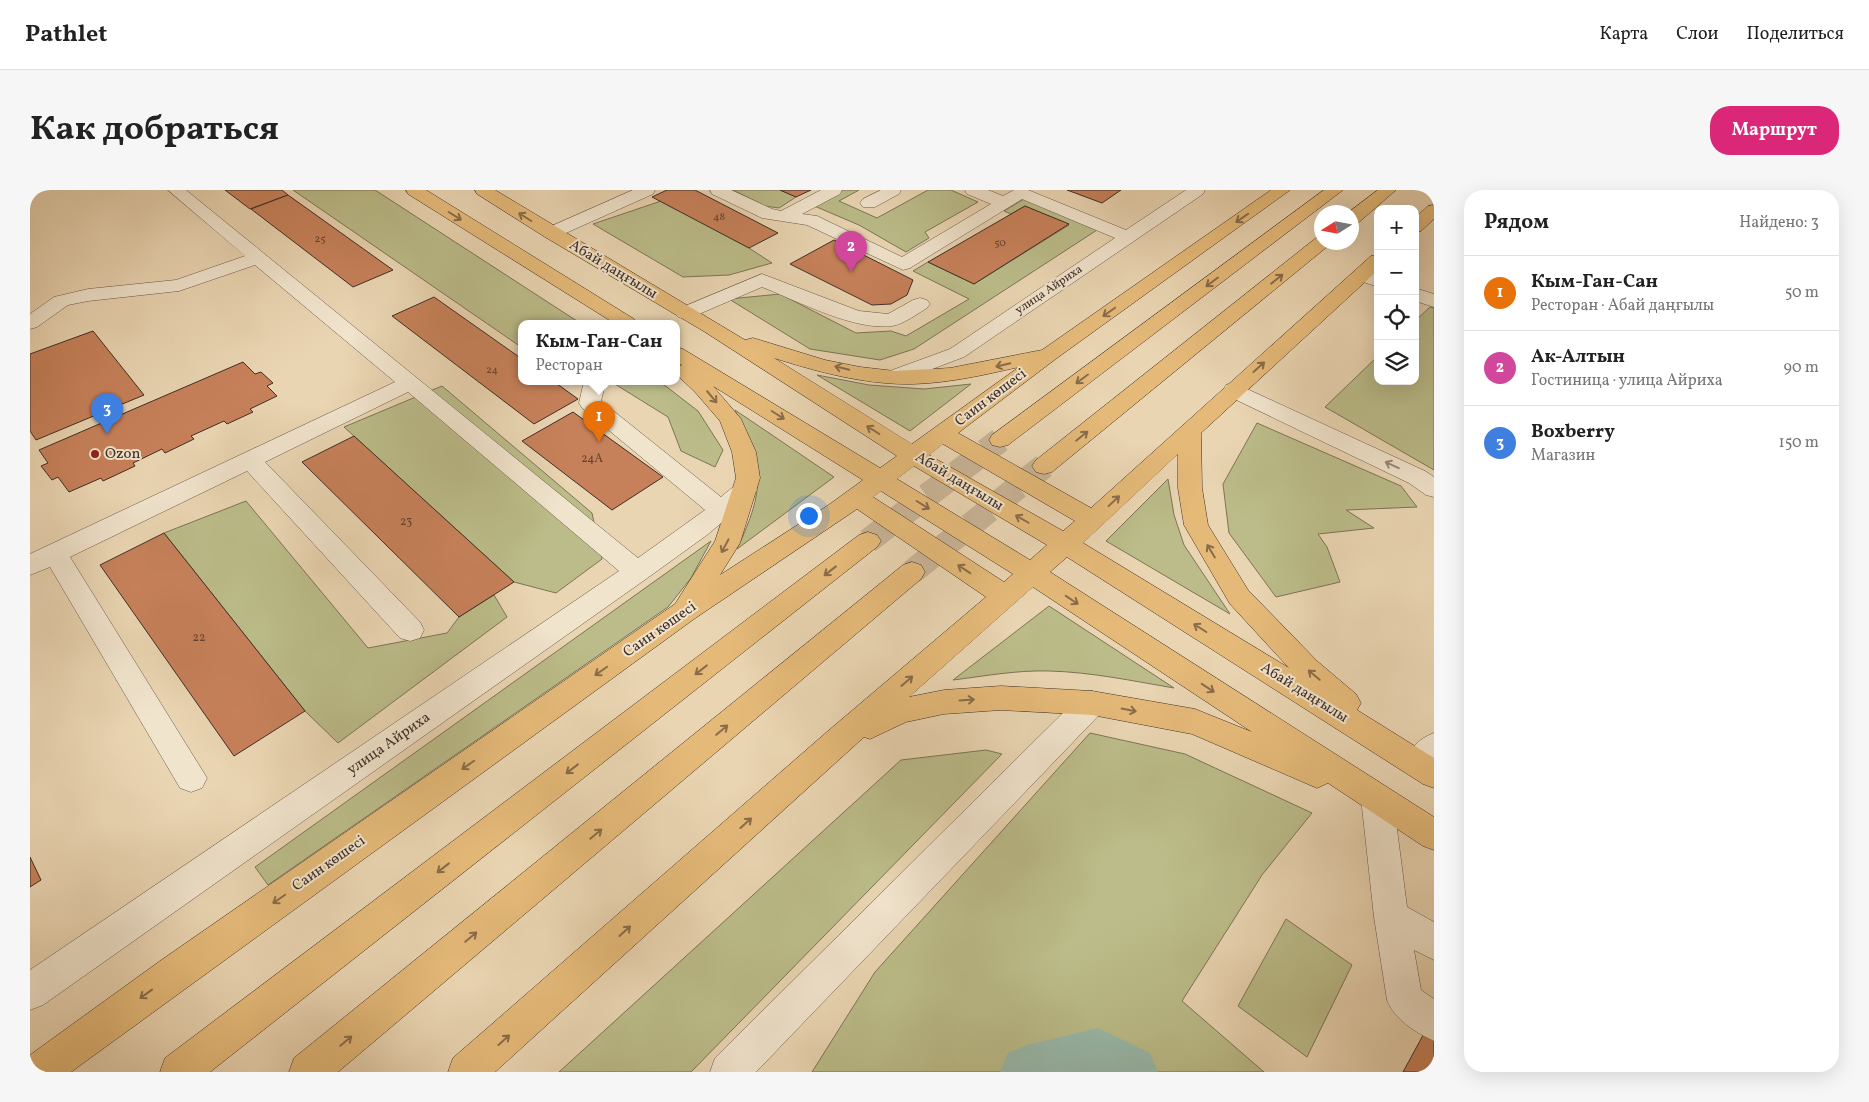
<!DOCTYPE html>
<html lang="ru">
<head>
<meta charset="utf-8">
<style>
  :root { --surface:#fff; --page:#f6f6f6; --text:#222; --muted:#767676; --line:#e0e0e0; --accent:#db2777 }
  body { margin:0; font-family:Vollkorn,serif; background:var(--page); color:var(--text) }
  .controls { position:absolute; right:15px; top:15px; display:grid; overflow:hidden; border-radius:10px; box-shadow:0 5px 20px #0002 }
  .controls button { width:45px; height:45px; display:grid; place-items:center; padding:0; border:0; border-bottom:1px solid var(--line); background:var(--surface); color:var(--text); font:25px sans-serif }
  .compass { position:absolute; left:1284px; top:15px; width:45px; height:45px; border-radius:50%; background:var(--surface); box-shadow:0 5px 20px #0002; rotate:259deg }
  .you { position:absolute; left:778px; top:325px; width:18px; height:18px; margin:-12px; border:4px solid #fff; border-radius:50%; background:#1a73e8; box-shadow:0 0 0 8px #1a73e833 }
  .badge { display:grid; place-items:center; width:32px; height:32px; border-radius:50%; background:var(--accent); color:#fff; font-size:16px; font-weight:700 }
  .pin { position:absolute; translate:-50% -41px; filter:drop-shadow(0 1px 2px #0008) }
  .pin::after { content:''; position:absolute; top:26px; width:18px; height:15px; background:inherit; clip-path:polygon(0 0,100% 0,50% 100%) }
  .popup { position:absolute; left:488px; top:130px; width:162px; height:65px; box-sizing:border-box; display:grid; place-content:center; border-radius:10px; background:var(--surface); filter:drop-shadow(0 1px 4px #0005); font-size:16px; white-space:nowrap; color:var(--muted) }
  .popup b { font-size:19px; color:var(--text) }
  .popup::after { content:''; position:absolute; left:50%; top:100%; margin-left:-10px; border:10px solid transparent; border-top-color:var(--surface) }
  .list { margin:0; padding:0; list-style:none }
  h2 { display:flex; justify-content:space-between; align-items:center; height:65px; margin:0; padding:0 20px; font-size:21px }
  h2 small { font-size:16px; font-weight:400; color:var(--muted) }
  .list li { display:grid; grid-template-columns:32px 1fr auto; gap:15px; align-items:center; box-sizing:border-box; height:75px; padding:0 20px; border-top:1px solid var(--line) }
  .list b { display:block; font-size:19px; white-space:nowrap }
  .list p { margin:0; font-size:16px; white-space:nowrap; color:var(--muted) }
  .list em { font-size:16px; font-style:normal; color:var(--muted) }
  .icon { flex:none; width:28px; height:28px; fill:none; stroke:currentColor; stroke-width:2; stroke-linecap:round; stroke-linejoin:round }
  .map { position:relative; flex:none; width:1404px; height:882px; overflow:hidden; border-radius:20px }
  header { display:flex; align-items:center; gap:30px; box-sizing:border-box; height:70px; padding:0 25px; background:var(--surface); border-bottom:1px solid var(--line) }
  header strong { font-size:24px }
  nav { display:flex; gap:28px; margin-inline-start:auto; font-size:18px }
  .intro { display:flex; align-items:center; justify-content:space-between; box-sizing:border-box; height:120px; padding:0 30px }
  h1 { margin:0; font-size:35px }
  .button { padding:12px 22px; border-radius:20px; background:var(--accent); color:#fff; font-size:18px; font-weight:700 }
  main { display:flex; gap:30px; padding:0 30px }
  aside { flex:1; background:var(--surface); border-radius:20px; box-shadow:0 5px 20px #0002 }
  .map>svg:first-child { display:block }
  .green { fill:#bbbc89; stroke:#7c7458 }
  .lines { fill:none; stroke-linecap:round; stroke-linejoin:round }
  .canal { fill:#98b9aa; fill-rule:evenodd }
  .building { fill:#c7815a; stroke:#3e2d26 }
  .major-tunnel { stroke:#c8b396; stroke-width:25; stroke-dasharray:25 12; stroke-linecap:butt }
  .minor-casing { stroke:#695749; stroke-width:1 }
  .major-casing { stroke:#3e2d26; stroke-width:1 }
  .minor { fill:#f1e4cd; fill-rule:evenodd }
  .major { fill:#e5ba79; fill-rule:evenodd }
  .oneway { stroke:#896c4b }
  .oneway2 { stroke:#98887a }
  .poi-dot { fill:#8f2418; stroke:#f1e4cd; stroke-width:2 }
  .labels { text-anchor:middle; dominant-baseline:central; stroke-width:4; stroke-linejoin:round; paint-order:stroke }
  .far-number-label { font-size:11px; fill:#604233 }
  .far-street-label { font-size:12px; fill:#3e2d26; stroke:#f1e4cd }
  .number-label { font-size:12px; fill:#604233 }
  .street-label { font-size:15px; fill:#3e2d26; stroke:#f1e4cd }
  .poi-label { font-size:15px; fill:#3e2d26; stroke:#f1e4cd; text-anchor:start }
</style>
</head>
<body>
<header>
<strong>Pathlet</strong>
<nav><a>Карта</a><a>Слои</a><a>Поделиться</a></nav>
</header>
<div class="intro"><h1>Как добраться</h1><a class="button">Маршрут</a></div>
<main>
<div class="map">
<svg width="1404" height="882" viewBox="0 0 1404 882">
  <rect width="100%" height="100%" fill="#ead5b2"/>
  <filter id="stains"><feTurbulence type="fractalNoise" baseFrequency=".004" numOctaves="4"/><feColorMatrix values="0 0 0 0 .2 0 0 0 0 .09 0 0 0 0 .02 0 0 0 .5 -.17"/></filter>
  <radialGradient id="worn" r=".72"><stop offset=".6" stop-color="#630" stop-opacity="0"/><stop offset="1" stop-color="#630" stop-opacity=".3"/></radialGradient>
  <!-- green -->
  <g class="green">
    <path d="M263,0H345L550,133H492L491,157Z"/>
    <path d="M703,0H750L766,7L749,18L735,16Z"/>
    <path d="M810,0H829L809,11L847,28L898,0H921L948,12L895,42L899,48L876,62L829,35L782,15Z"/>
    <path d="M994,9L1067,40L884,159L850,170L780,159L699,109L750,104L826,143L861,141L876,146L939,109L883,81L898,72L944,94L1039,35L995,16L981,24L974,21Z"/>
    <path d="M631,11L719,58L742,73L699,85L653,87L563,34Z"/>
    <path d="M1400,117L1404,118V280L1295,217L1348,166V191H1385V131Z"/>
    <path d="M787,185L839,195L894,199L941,194L880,241Z"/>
    <path d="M580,191H629L668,221L693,260L685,277L651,261L638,227Z"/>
    <path d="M412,196L562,323L572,369L526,403L484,392L314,237Z"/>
    <path d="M705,220L804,287L707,359C736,297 733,281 705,220Z"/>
    <path d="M1227,233L1371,296L1387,317L1316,320L1344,338L1288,344L1297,357L1310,392L1246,407L1199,343L1193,294Z"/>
    <path d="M1138,289L1144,325L1154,355L1200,424L1076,351Z"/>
    <path d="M216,311L338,458L417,443L429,427L464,405L477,427L308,553L275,521L134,343Z"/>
    <path d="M681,351L661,388L638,417L238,695L225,677Z"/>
    <path d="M1019,416L1144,498C1103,491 1061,482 1019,481C987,480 955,486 923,490Z"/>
    <path d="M1060,543L1155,564L1282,623L1232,685L1152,811L1234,882H782L845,782Z"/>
    <path d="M956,560L972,564L661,882H529L871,570Z"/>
    <path d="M1256,729L1322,775L1277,867L1208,816Z"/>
  </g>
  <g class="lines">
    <!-- canal -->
    <path class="canal" d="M1068,838L1120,863L1128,882H970L978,863L997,855Z"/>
  </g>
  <!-- building -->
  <g class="building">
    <path d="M195,0H252L258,5L220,19Z"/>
    <path d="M637,0H665L748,43L719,58L622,7Z"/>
    <path d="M750,0H781L766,7Z"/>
    <path d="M1037,0H1091L1072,13Z"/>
    <path d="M258,5L363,80L323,97L221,19Z"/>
    <path d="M995,16L1039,34L944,94L898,72Z"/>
    <path d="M804,50L883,90L877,105L861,114L842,115L760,74Z"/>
    <path d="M404,107L492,169V191H523L548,209L504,234L362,126Z"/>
    <path d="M63,141L114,205L6,250L0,241V164Z"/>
    <path d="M213,172L225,184L231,182L243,193L237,196L247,206L220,219L223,222L197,234L194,231L161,246L164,249L135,263L132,259L103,273L105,276L73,291L71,288L39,302L28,287L22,290L11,276L18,273L9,260Z"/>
    <path d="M543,222L633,287L582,320L492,251Z"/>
    <path d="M324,246L484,392L429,427L272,272Z"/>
    <path d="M134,343L275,521L204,566L70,375Z"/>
    <path d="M0,667L11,690L0,697Z"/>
    <path d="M1404,825V882H1373Z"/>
  </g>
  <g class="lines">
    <!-- major-tunnel -->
    <g class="major-tunnel">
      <path d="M838,351L970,250"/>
      <path d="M882,382L1014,276"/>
    </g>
    <defs>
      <g id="minor">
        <path d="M138,0H156L608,368L675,320L552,218L549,213L554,191H576L571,211L691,307C702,298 709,290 723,294L727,300L723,306L677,345L616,389L13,815L0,820V780L589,381L378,202L235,272L390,432L394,440L390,448L380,451L370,448L217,281L40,367L177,588L172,598L161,602L150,598L20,377L0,385V364L365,192L225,75L149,101L58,111L38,115L7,137L0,139V124L24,107L58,99L146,90L215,66Z"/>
        <path d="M603,0H625L623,4L527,47L521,48L515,47L512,43L515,39Z"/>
        <path d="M680,0H701L742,19L751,21L791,0H812L810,4L772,24L787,26L872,67L961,14L937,4L935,0H958L973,6L984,0H998L1096,40L1156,0H1175L1173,4L934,167L865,193L857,192L854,187L857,182L920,159L1085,48L992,9L880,78L873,80L777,35L732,28L682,4Z"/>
        <path d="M851,0H871L869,4L845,17H833L830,13L833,9Z"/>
        <path d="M1332,79L1348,84V97L1325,89L1323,85L1325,81Z"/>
        <path d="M732,84L829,121L858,124L883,110L890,108L897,110L900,114L897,118C887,124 874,134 862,136C824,141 768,111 732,97L662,127L655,129L648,127L645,123L648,119Z"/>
        <path d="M1385,98L1404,104V117L1385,111Z"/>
        <path d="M1204,193L1395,281L1404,287V307L1396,305L1379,293L1196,205L1193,200L1196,195Z"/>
        <path d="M1062,501L1072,504L1077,513L1072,522L726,882H680L685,868L1052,504Z"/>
        <path d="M1404,543V578L1399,584L1388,588L1377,584L1373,574C1379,560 1389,548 1404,543Z"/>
        <path d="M1347,594L1358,598L1363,608L1377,717L1404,732V770L1384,760L1391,800L1404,809V851C1385,842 1365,830 1357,810L1344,727L1331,608L1336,598Z"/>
      </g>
      <g id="major">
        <path d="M376,0H396L604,129L607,133H584L378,4Z"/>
        <path d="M445,0H465L715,150L723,148L795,170L830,177L865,181L920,178L1012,160L1241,0H1260L1027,168L928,243L1061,318L1341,66L1348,65V80L1171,243L1172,298L1178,335L1218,400L1287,471L1326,504L1331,513L1327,520L1404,568V598L1393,594L1037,367L1020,382L1404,627V660L1393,656L1298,593L1287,598L1162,544L1062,525L971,520L914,524L876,532L840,549L834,547L465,882H418L423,868L798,541L956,407L827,319L664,429L41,882H0V865L130,771L645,414L685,351L706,288L702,262L690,231L665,202L646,184V178L652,175L646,172V157L653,159L850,278L867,266L675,142L515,47L447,4ZM744,168C788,182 836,195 883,194C919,193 954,185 989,177L882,254ZM683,196L833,290L800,314L690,385L710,353L730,288L726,262L711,229ZM913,254L1045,331L1033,341L899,265ZM1148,264V298L1154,335L1200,414L1259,478L1053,353ZM884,276L1017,355L1000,370L867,289ZM851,301L983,384L974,392L843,307ZM1003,397L1222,542L1165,519L1062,501L971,496L914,500L879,507Z"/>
        <path d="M1294,0H1313L978,255L970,257L962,255L959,250L962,245Z"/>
        <path d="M1348,0H1366L1328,33L1322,34V22H1319Z"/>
        <path d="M1404,15V29L1391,41L1385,42V28L1398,16Z"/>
        <path d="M1292,47V52H1301L1298,56L1022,282L1014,284L1006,282L1002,276L1006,270L1286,48Z"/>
        <path d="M838,342L847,345L851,351L847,357L180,882H130L135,868L829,345Z"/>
        <path d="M882,372L891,375L895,382L891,389L308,882H259L264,868L873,375Z"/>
      </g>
    </defs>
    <!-- minor casing -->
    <use href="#minor" class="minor-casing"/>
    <!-- major casing -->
    <use href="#major" class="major-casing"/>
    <!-- minor -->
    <use href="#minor" class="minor"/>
    <!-- major -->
    <use href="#major" class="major"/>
  </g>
  <!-- one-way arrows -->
  <defs><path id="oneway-shaft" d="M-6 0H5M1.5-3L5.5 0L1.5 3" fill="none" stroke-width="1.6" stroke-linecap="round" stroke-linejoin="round" transform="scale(1.25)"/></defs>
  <g class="oneway">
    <use href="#oneway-shaft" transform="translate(425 26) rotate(32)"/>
    <use href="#oneway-shaft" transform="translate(495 27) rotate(-148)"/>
    <use href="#oneway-shaft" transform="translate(1212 28) rotate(145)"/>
    <use href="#oneway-shaft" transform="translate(1247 89) rotate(-39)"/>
    <use href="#oneway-shaft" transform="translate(1182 92) rotate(143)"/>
    <use href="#oneway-shaft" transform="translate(1079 122) rotate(145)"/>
    <use href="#oneway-shaft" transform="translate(973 175) rotate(167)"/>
    <use href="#oneway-shaft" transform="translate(1229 177) rotate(-42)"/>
    <use href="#oneway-shaft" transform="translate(812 178) rotate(-166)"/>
    <use href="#oneway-shaft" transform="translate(1052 189) rotate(143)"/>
    <use href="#oneway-shaft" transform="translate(682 207) rotate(50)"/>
    <use href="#oneway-shaft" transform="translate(748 225) rotate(32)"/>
    <use href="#oneway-shaft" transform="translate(843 240) rotate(-148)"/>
    <use href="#oneway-shaft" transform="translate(1052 246) rotate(-39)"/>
    <use href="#oneway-shaft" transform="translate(1084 311) rotate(-43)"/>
    <use href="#oneway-shaft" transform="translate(893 315) rotate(32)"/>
    <use href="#oneway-shaft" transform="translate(992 329) rotate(-150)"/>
    <use href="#oneway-shaft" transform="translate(695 356) rotate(118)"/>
    <use href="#oneway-shaft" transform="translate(1181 361) rotate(-121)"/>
    <use href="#oneway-shaft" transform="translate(934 379) rotate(-147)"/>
    <use href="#oneway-shaft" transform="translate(800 381) rotate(142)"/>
    <use href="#oneway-shaft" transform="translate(1042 410) rotate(34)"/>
    <use href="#oneway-shaft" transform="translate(1170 438) rotate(-148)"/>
    <use href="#oneway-shaft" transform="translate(671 480) rotate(142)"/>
    <use href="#oneway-shaft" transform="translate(571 481) rotate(145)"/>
    <use href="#oneway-shaft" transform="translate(1284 485) rotate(-140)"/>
    <use href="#oneway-shaft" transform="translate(877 491) rotate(-41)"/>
    <use href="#oneway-shaft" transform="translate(1178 498) rotate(33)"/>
    <use href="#oneway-shaft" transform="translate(937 510) rotate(-4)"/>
    <use href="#oneway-shaft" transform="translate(1099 520) rotate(11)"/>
    <use href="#oneway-shaft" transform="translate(692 540) rotate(-40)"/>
    <use href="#oneway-shaft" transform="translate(438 575) rotate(145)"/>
    <use href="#oneway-shaft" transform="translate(542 579) rotate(142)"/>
    <use href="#oneway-shaft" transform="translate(716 633) rotate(-42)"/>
    <use href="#oneway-shaft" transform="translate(566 644) rotate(-40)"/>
    <use href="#oneway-shaft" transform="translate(413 678) rotate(142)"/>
    <use href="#oneway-shaft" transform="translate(249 709) rotate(145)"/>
    <use href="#oneway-shaft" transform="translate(595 741) rotate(-42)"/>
    <use href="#oneway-shaft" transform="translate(441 747) rotate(-40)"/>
    <use href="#oneway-shaft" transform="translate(116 804) rotate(144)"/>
    <use href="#oneway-shaft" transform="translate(474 850) rotate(-42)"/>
    <use href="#oneway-shaft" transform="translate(316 851) rotate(-40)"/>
  </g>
  <use class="oneway2" href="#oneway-shaft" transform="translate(1362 275) rotate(-155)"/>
  <!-- markers -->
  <circle class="poi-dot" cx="65" cy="264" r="5"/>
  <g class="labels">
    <!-- far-number labels -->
    <g class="far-number-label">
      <text x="689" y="27">48</text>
      <text x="290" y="49">25</text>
      <text x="970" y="53">50</text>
      <text x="462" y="180">24</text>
    </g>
    <!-- far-street labels -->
    <g class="far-street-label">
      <text transform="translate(1019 100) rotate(-34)">улица Айриха</text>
    </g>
    <!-- number labels -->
    <g class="number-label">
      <text x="562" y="269">24А</text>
      <text x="376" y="332">23</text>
      <text x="169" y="448">22</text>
    </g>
    <!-- street labels -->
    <g class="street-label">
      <text transform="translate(583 80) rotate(31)">Абай даңғылы</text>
      <text transform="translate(961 208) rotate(-37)">Саин көшесі</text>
      <text transform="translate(929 292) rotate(31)">Абай даңғылы</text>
      <text transform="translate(630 440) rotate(-35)">Саин көшесі</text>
      <text transform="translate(1274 503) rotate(32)">Абай даңғылы</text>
      <text transform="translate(359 554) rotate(-35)">улица Айриха</text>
      <text transform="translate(299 674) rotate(-35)">Саин көшесі</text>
    </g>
    <!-- poi labels -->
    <g class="poi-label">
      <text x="75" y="264">Ozon</text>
    </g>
  </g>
  <rect width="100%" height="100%" filter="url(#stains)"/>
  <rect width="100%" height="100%" fill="url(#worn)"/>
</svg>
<div class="controls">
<button>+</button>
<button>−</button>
<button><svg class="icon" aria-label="locate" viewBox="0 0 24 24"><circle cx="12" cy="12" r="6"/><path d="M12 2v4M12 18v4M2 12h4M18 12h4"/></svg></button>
<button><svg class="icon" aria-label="layers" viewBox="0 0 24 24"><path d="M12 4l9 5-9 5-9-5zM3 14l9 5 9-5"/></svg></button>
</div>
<svg class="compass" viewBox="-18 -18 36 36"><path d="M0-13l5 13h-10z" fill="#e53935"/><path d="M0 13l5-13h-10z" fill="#767676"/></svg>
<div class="you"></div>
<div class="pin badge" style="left:569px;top:252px;background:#e8710a">1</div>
<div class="popup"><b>Кым-Ган-Сан</b>Ресторан</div>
<div class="pin badge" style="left:821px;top:82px;background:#d1479c">2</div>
<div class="pin badge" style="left:77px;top:244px;background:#3f7fe0">3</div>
</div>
<aside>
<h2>Рядом<small>Найдено: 3</small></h2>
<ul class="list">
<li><span class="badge" style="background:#e8710a">1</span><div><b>Кым-Ган-Сан</b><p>Ресторан · Абай даңғылы</p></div><em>50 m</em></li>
<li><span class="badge" style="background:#d1479c">2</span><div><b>Ак-Алтын</b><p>Гостиница · улица Айриха</p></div><em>90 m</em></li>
<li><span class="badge" style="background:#3f7fe0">3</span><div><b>Boxberry</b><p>Магазин</p></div><em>150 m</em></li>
</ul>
</aside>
</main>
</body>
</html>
